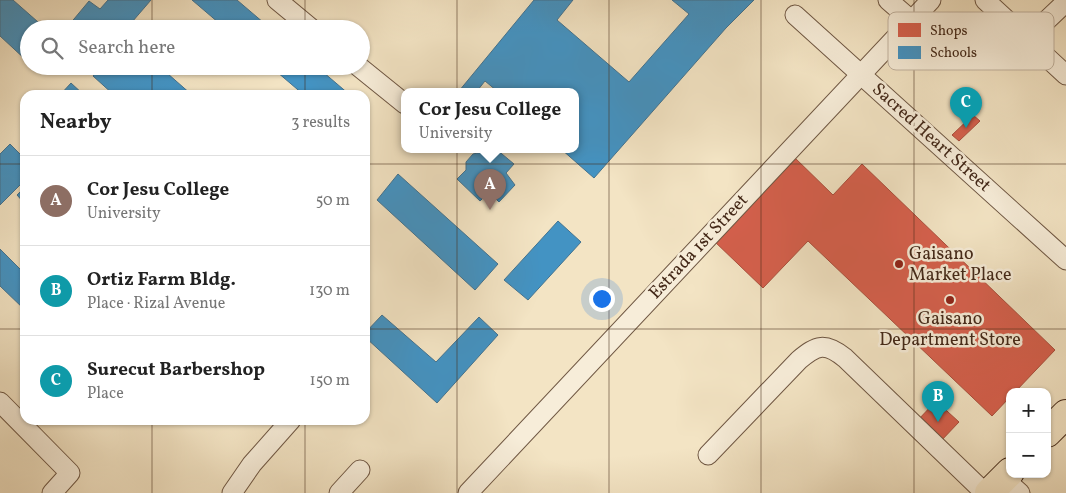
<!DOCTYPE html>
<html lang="en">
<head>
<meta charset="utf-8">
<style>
  :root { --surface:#fff; --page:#f6f6f6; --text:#222; --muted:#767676; --line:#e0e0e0; --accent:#111827 }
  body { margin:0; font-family:Vollkorn,serif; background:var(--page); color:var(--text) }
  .controls { position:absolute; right:15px; bottom:15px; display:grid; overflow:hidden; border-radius:10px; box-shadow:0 1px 4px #0004 }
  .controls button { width:45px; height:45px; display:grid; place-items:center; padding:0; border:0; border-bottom:1px solid var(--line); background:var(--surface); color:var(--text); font:25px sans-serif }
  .you { position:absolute; left:601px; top:298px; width:18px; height:18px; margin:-12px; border:4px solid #fff; border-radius:50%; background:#1a73e8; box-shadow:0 0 0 8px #1a73e833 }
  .badge { display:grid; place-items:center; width:32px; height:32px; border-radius:50%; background:var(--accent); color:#fff; font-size:16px; font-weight:700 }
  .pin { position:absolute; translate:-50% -41px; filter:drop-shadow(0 1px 2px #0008) }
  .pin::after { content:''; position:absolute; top:26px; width:18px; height:15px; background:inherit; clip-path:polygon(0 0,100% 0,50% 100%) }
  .popup { position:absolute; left:401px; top:88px; width:178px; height:65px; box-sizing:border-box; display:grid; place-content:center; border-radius:10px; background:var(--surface); filter:drop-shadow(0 1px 4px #0005); font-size:16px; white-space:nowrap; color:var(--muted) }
  .popup b { font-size:19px; color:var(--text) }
  .popup::after { content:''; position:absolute; left:50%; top:100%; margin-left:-10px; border:10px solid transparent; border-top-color:var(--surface) }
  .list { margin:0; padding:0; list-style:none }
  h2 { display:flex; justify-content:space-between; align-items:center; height:65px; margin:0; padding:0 20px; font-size:21px }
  h2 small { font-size:16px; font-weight:400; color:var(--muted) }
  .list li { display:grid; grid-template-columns:32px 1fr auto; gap:15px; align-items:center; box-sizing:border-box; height:90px; padding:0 20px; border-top:1px solid var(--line) }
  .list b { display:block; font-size:19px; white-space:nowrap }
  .list p { margin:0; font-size:16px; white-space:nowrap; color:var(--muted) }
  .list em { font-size:16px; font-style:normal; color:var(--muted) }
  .icon { flex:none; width:28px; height:28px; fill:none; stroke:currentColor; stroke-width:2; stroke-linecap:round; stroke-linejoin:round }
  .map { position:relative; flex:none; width:1066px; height:493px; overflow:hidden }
  .search { position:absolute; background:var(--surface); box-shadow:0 1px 4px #0004; left:20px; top:20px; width:350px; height:55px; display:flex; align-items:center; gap:12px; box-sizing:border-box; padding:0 18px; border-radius:28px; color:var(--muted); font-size:19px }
  .panel { position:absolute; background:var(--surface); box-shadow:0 1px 4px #0004; left:20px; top:90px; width:350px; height:335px; border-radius:15px }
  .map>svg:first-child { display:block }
  .shops { fill:#d6604d; stroke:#aa4f3d }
  .schools { fill:#4393c3; stroke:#437390 }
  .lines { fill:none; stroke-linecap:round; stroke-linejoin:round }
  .street-casing { stroke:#6f5743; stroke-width:21 }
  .primary-casing { stroke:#432818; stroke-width:30 }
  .street { stroke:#f7edd9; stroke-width:19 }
  .primary { stroke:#f3e4c4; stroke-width:28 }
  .grid { fill:none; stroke:#432818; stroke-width:1; stroke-opacity:0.55 }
  .poi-dot { fill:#8f2418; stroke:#f7edd9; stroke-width:2 }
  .labels { text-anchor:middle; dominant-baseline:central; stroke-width:5; stroke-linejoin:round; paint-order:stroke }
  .street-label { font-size:18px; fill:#432818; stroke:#f7edd9 }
  .poi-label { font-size:18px; fill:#432818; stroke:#f7edd9; text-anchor:start }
  .key { fill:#f7edd9; stroke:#c1b29f; stroke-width:1 }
  .key-label { font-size:14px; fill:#432818 }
</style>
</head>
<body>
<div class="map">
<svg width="1066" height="493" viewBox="0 0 1066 493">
  <rect width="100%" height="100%" fill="#f3e4c4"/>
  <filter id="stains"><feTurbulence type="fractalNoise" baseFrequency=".004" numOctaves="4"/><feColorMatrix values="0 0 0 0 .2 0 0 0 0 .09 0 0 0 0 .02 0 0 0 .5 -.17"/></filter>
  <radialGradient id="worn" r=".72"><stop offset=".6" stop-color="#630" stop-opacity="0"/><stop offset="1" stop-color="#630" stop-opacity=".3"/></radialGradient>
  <!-- shops -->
  <g class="shops">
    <path d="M973,115L980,121L959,141L952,135Z"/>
    <path d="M793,156L833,195L862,164L1055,350L1015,392H1010V397L992,416L808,241L763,288L713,240Z"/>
    <path d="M936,401L959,422L939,443L917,421Z"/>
  </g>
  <!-- schools -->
  <g class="schools">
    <path d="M0,0H13L46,29H29V58L27,61L0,36Z"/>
    <path d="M108,0H151L126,29H73L69,25L89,1L100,9Z"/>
    <path d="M192,0H237L271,29H226Z"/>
    <path d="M534,0H573L557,20L629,82L689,14L672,0H754L726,28L594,178L561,149H575V91H497L485,81L477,91H459Z"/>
    <path d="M102,66H159L192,95H114L93,76Z"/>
    <path d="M270,66H316L350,95H304Z"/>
    <path d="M71,83L84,95H60Z"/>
    <path d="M10,144L25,159V180L0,205V154Z"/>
    <path d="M485,149H496L514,164L506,173L515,185L499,202L489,192L480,201L457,179L466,170V162L473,154L482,152Z"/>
    <path d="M398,174L498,264L475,290L377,200Z"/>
    <path d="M25,187V204L17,195Z"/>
    <path d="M558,221L581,242L528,300L504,280Z"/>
    <path d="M0,249L25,274V310L0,286Z"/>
    <path d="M382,315L436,362L479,317L498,335L437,403L365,337V333Z"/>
  </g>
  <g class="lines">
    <defs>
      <g id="street">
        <path d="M277,0L312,29"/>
        <path d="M888,0L911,20"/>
        <path d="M985,0L1066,75"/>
        <path d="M795,15L1066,260"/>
        <path d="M1027,39L1066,2"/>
        <path d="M358,66L405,104"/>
        <path d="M0,402L70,473L52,493"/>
        <path d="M708,455L799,360C817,345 825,342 845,358L985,493"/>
        <path d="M1003,478L1020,493"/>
        <path d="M232,493L252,464L291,420"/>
        <path d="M339,493L360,470"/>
        <path d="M468,493L931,0"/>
      </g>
      <g id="primary">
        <path d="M1047,433L1066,414"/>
        <path d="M989,493L1010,472"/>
      </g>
    </defs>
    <!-- street casing -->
    <use href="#street" class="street-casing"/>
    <!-- primary casing -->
    <use href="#primary" class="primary-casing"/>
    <!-- street -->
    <use href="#street" class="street"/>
    <!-- primary -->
    <use href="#primary" class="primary"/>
  </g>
  <!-- grid -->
  <path class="grid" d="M152,0V29M305,0V29M457,0V493M609,0V493M761,0V493M914,0V493M152,66V95M305,66V95M0,164H25M365,164H1066M0,329H25M365,329H1066M152,420V493M305,420V493"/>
  <!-- markers -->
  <g class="poi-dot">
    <circle cx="899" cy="264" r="5"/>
    <circle cx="950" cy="300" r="5"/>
  </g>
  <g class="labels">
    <!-- street labels -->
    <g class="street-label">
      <text transform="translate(931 138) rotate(42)">Sacred Heart Street</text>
      <text transform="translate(699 247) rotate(-47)">Estrada 1st Street</text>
    </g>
    <!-- poi labels -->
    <g class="poi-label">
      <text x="909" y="254">Gaisano<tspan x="909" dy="21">Market Place</tspan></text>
      <text x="950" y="319" text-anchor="middle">Gaisano<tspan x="950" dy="21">Department Store</tspan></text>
    </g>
  </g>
  <!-- legend -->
  <rect x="888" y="12" width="166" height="58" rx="8" class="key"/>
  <rect x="898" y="23" width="23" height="14" fill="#d6604d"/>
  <rect x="898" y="46" width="23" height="13" fill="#4393c3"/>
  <g class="key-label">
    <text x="930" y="35">Shops</text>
    <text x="930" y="57">Schools</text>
  </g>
  <rect width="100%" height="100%" filter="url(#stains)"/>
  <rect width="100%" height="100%" fill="url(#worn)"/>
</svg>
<div class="controls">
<button>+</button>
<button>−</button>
</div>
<div class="you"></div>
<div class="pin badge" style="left:490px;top:210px;background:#8d6e63">A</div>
<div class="popup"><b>Cor Jesu College</b>University</div>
<div class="pin badge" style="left:938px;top:422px;background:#0f9aa8">B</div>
<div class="pin badge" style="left:966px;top:128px;background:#0f9aa8">C</div>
<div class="search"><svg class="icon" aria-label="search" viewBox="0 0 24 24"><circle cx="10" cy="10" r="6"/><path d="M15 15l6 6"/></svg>Search here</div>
<section class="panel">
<h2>Nearby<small>3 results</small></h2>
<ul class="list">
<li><span class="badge" style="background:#8d6e63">A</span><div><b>Cor Jesu College</b><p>University</p></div><em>50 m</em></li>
<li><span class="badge" style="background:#0f9aa8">B</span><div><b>Ortiz Farm Bldg.</b><p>Place · Rizal Avenue</p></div><em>130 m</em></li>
<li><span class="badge" style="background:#0f9aa8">C</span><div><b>Surecut Barbershop</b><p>Place</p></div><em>150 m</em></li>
</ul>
</section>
</div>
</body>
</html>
